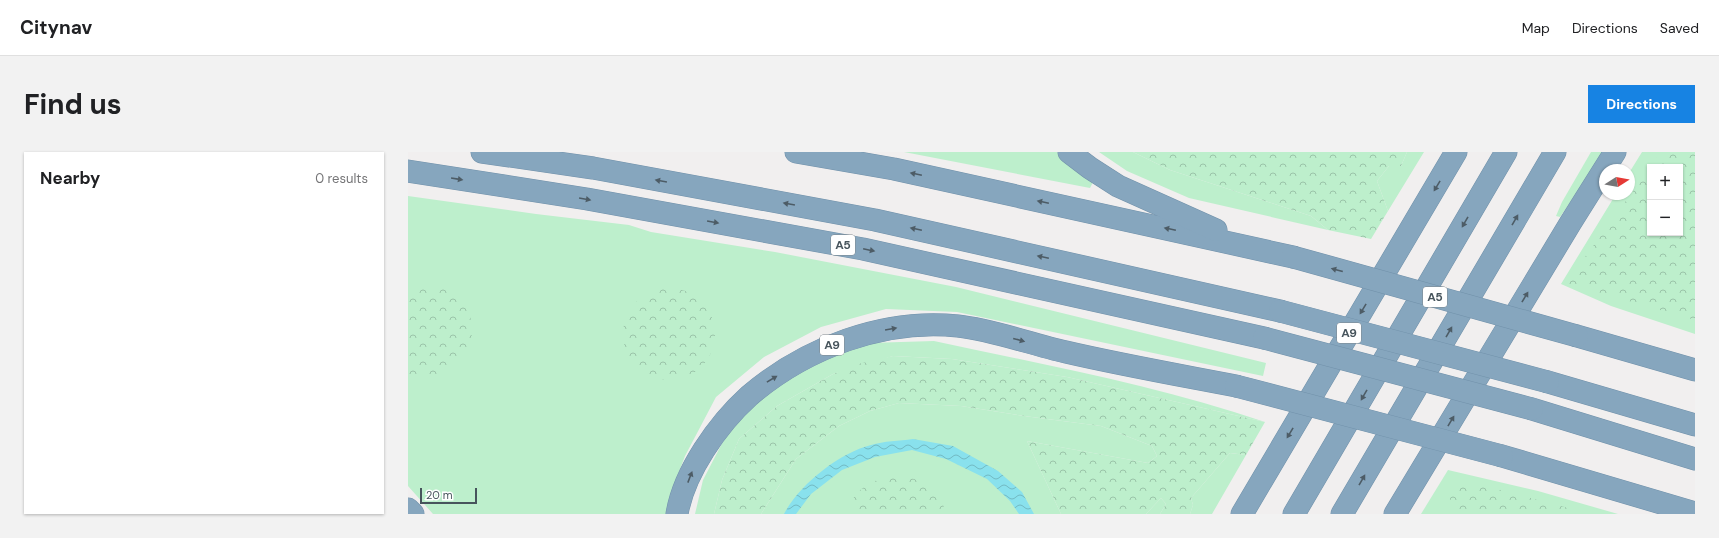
<!DOCTYPE html>
<html lang="en">
<head>
<meta charset="utf-8">
<style>
  :root { --surface:#fff; --page:#f2f2f2; --text:#202124; --muted:#757577; --line:#e0e0e0; --accent:#1783e3 }
  body { margin:0; font-family:"DM Sans",sans-serif; background:var(--page); color:var(--text) }
  .controls { position:absolute; right:12px; top:12px; display:grid; overflow:hidden; border-radius:0px; box-shadow:0 1px 3px #0004 }
  .controls button { width:36px; height:36px; display:grid; place-items:center; padding:0; border:0; border-bottom:1px solid var(--line); background:var(--surface); color:var(--text); font:20px sans-serif }
  .compass { position:absolute; left:1191px; top:12px; width:36px; height:36px; border-radius:50%; background:var(--surface); box-shadow:0 1px 3px #0004; rotate:79deg }
  .scale { position:absolute; left:12px; bottom:10px; width:57px; box-sizing:border-box; padding-left:4px; border:2px solid #47545c; border-top:0; font-size:11px; line-height:14px; white-space:nowrap; color:#47545c; -webkit-text-stroke:3px #fff; paint-order:stroke }
  .list { margin:0; padding:0; list-style:none }
  h2 { display:flex; justify-content:space-between; align-items:center; height:52px; margin:0; padding:0 16px; font-size:17px }
  h2 small { font-size:13px; font-weight:400; color:var(--muted) }
  .map { position:relative; flex:none; width:1287px; height:362px; overflow:hidden; border-radius:0px }
  header { display:flex; align-items:center; gap:24px; box-sizing:border-box; height:56px; padding:0 20px; background:var(--surface); border-bottom:1px solid var(--line) }
  header strong { font-size:19px }
  nav { display:flex; gap:22px; margin-inline-start:auto; font-size:14px }
  .intro { display:flex; align-items:center; justify-content:space-between; box-sizing:border-box; height:96px; padding:0 24px }
  h1 { margin:0; font-size:28px }
  .button { padding:10px 18px; border-radius:0px; background:var(--accent); color:#fff; font-size:14px; font-weight:700 }
  main { display:flex; gap:24px; padding:0 24px }
  aside { flex:1; background:var(--surface); border-radius:0px; box-shadow:0 1px 3px #0004 }
  .map>svg:first-child { display:block }
  .grass { fill:#bdefcc; fill-rule:evenodd }
  .forest { fill:url(#forest-crowns) }
  .water { fill:url(#water-waves) }
  .lines { fill:none; stroke-linecap:round; stroke-linejoin:round }
  .highway-casing { stroke:#7191aa; stroke-width:23 }
  .highway { stroke:#86a6be; stroke-width:22 }
  .highway-bridge-casing { stroke:#7191aa; stroke-width:23; stroke-linecap:butt }
  .highway-bridge { stroke:#86a6be; stroke-width:22 }
  .oneway { fill:#4d5c66 }
  .labels { text-anchor:middle; dominant-baseline:central; stroke-width:3; stroke-linejoin:round; paint-order:stroke }
  .shield { fill:#fff; stroke:#7e878d; stroke-width:1 }
  .shield-label { font-size:12px; font-weight:bold; fill:#47545c }
</style>
</head>
<body>
<header>
<strong>Citynav</strong>
<nav><a>Map</a><a>Directions</a><a>Saved</a></nav>
</header>
<div class="intro"><h1>Find us</h1><a class="button">Directions</a></div>
<main>
<aside>
<h2>Nearby<small>0 results</small></h2>
<ul class="list">
</ul>
</aside>
<div class="map">
<svg width="1287" height="362" viewBox="0 0 1287 362">
  <defs>
    <pattern id="forest-crowns" width="20" height="18" patternUnits="userSpaceOnUse"><rect width="20" height="18" fill="#bdefcc"/><path d="M2 6a3 3 0 1 1 6 0M12 15a3 3 0 1 1 6 0" fill="none" stroke="#9bc4a9"/></pattern>
    <pattern id="water-waves" width="16" height="10" patternUnits="userSpaceOnUse"><rect width="16" height="10" fill="#89e1ed"/><path d="M0 5q4-4 8 0t8 0" fill="none" stroke="#72b9c3"/></pattern>
  </defs>
  <rect width="100%" height="100%" fill="#f1efef"/>
  <!-- grass -->
  <g class="grass">
    <path d="M496,0H649L662,12L685,30L682,36Z"/>
    <path d="M691,0H725L762,18L903,64L920,78L781,46L719,19Z"/>
    <path d="M999,0H1016L980,59L969,29L981,14H993Z"/>
    <path d="M1183,0H1197L1152,65L1148,64L1154,50Z"/>
    <path d="M1234,0H1287V182L1203,154L1153,132L1208,42H1221V21ZM1242,15H1272V81H1242Z"/>
    <path d="M0,44L128,62L221,73L243,80L367,100L548,135L858,211L855,224L549,160L478,157L413,175L356,205L308,245L277,304L262,344L260,362H25L0,334Z"/>
    <path d="M526,189C638,213 748,233 857,270L659,225L544,207L485,204L425,222L369,254L331,287L314,328L306,362H287L295,328L323,274L362,235L411,206L460,191Z"/>
    <path d="M491,251L553,254L616,264L693,274L744,294L749,304L740,311L619,289L653,362H353L388,307L431,274L462,259Z"/>
    <path d="M822,301L838,303L804,362H782L785,353L783,346Z"/>
    <path d="M1040,318L1130,339L1210,362H1013Z"/>
    <path d="M753,346L758,352L752,362H738Z"/>
  </g>
  <!-- forest -->
  <g class="forest">
    <path d="M725,0H999L993,14H981L969,29L980,59L963,87L920,78L903,64L762,18Z"/>
    <path d="M1253,0H1287V168L1158,131L1242,16V81H1272V15H1242Z"/>
    <path d="M23,133C28,135 35,136 40,139C89,164 57,244 0,222V137L6,134Z"/>
    <circle cx="261" cy="182" r="46"/>
    <path d="M485,204L544,207L659,225L857,270L838,303L822,301L783,346L785,353L782,362H752L758,352L753,346L738,362H653L619,289L740,311L749,304L744,294L693,274L616,264L553,254L491,251L462,259L431,274L388,307L353,362H306L314,328L331,287L369,254L425,222L450,212Z"/>
    <path d="M483,324C488,324 493,324 499,325C516,328 535,344 538,362H438C446,338 459,330 483,324Z"/>
    <path d="M1062,330L1183,362H1039L1044,337L1052,331Z"/>
    <path d="M184,357L201,362H159L167,358Z"/>
  </g>
  <!-- water -->
  <path class="water" d="M505,287L545,294L590,319L614,340L626,362H611L602,349L579,327L538,307L504,298L467,305L434,318L403,342L388,362H376C391,333 431,301 463,293C476,289 491,289 505,287Z"/>
  <g class="lines">
    <defs>
      <g id="highway">
        <path d="M74,0L185,16L467,68L872,159"/>
        <path d="M388,0L486,17L885,105"/>
        <path d="M661,0L682,16L710,34L808,78"/>
        <path d="M0,19L179,47L455,97L856,186"/>
        <path d="M1169,184L1287,218"/>
        <path d="M1140,230L1287,273"/>
        <path d="M1124,257L1287,307"/>
        <path d="M1094,304L1287,361"/>
        <path d="M0,357L5,362"/>
        <path d="M269,362C276,320 310,272 341,244C397,196 476,166 550,174C586,178 622,192 658,200C714,213 771,223 828,234"/>
        <path d="M834,362L1048,0"/>
        <path d="M886,362L1098,0"/>
        <path d="M934,362L1147,0"/>
        <path d="M987,362L1163,70L1207,0"/>
      </g>
    </defs>
    <!-- highway casing -->
    <use href="#highway" class="highway-casing"/>
    <!-- highway -->
    <use href="#highway" class="highway"/>
    <defs>
      <g id="highway-bridge">
        <path d="M885,105L1169,184"/>
        <path d="M872,159L1140,230"/>
        <path d="M856,186L1124,257"/>
        <path d="M828,234L1094,304"/>
      </g>
    </defs>
    <!-- highway-bridge casing -->
    <use href="#highway-bridge" class="highway-bridge-casing"/>
    <!-- highway-bridge -->
    <use href="#highway-bridge" class="highway-bridge"/>
  </g>
  <!-- one-way arrows -->
  <defs><path id="oneway-solid" d="M-6-.8H1V-3.2L6.5 0L1 3.2V.8H-6Z"/></defs>
  <g class="oneway">
    <use href="#oneway-solid" transform="translate(508 22) rotate(-168)"/>
    <use href="#oneway-solid" transform="translate(49 27) rotate(9)"/>
    <use href="#oneway-solid" transform="translate(253 29) rotate(-170)"/>
    <use href="#oneway-solid" transform="translate(1029 34) rotate(121)"/>
    <use href="#oneway-solid" transform="translate(177 47) rotate(10)"/>
    <use href="#oneway-solid" transform="translate(635 50) rotate(-168)"/>
    <use href="#oneway-solid" transform="translate(381 52) rotate(-170)"/>
    <use href="#oneway-solid" transform="translate(1107 68) rotate(-60)"/>
    <use href="#oneway-solid" transform="translate(305 70) rotate(10)"/>
    <use href="#oneway-solid" transform="translate(1057 70) rotate(120)"/>
    <use href="#oneway-solid" transform="translate(508 77) rotate(-168)"/>
    <use href="#oneway-solid" transform="translate(762 77) rotate(-168)"/>
    <use href="#oneway-solid" transform="translate(461 98) rotate(12)"/>
    <use href="#oneway-solid" transform="translate(635 105) rotate(-168)"/>
    <use href="#oneway-solid" transform="translate(929 118) rotate(-165)"/>
    <use href="#oneway-solid" transform="translate(1117 145) rotate(-59)"/>
    <use href="#oneway-solid" transform="translate(955 157) rotate(121)"/>
    <use href="#oneway-solid" transform="translate(483 177) rotate(-10)"/>
    <use href="#oneway-solid" transform="translate(1041 180) rotate(-60)"/>
    <use href="#oneway-solid" transform="translate(611 188) rotate(15)"/>
    <use href="#oneway-solid" transform="translate(364 227) rotate(-31)"/>
    <use href="#oneway-solid" transform="translate(956 243) rotate(120)"/>
    <use href="#oneway-solid" transform="translate(1043 269) rotate(-59)"/>
    <use href="#oneway-solid" transform="translate(882 281) rotate(121)"/>
    <use href="#oneway-solid" transform="translate(282 325) rotate(-69)"/>
    <use href="#oneway-solid" transform="translate(954 328) rotate(-60)"/>
  </g>
  <g class="labels">
    <!-- shield labels -->
    <g class="shield">
      <rect x="423" y="83" width="24" height="20" rx="3"/>
      <rect x="1015" y="135" width="24" height="20" rx="3"/>
      <rect x="929" y="171" width="24" height="20" rx="3"/>
      <rect x="412" y="183" width="24" height="20" rx="3"/>
    </g>
    <g class="shield-label">
      <text x="435" y="93">A5</text>
      <text x="1027" y="145">A5</text>
      <text x="941" y="181">A9</text>
      <text x="424" y="193">A9</text>
    </g>
  </g>
</svg>
<div class="controls">
<button>+</button>
<button>−</button>
</div>
<svg class="compass" viewBox="-18 -18 36 36"><path d="M0-13l5 13h-10z" fill="#e53935"/><path d="M0 13l5-13h-10z" fill="#757577"/></svg>
<div class="scale">20 m</div>
</div>
</main>
</body>
</html>
